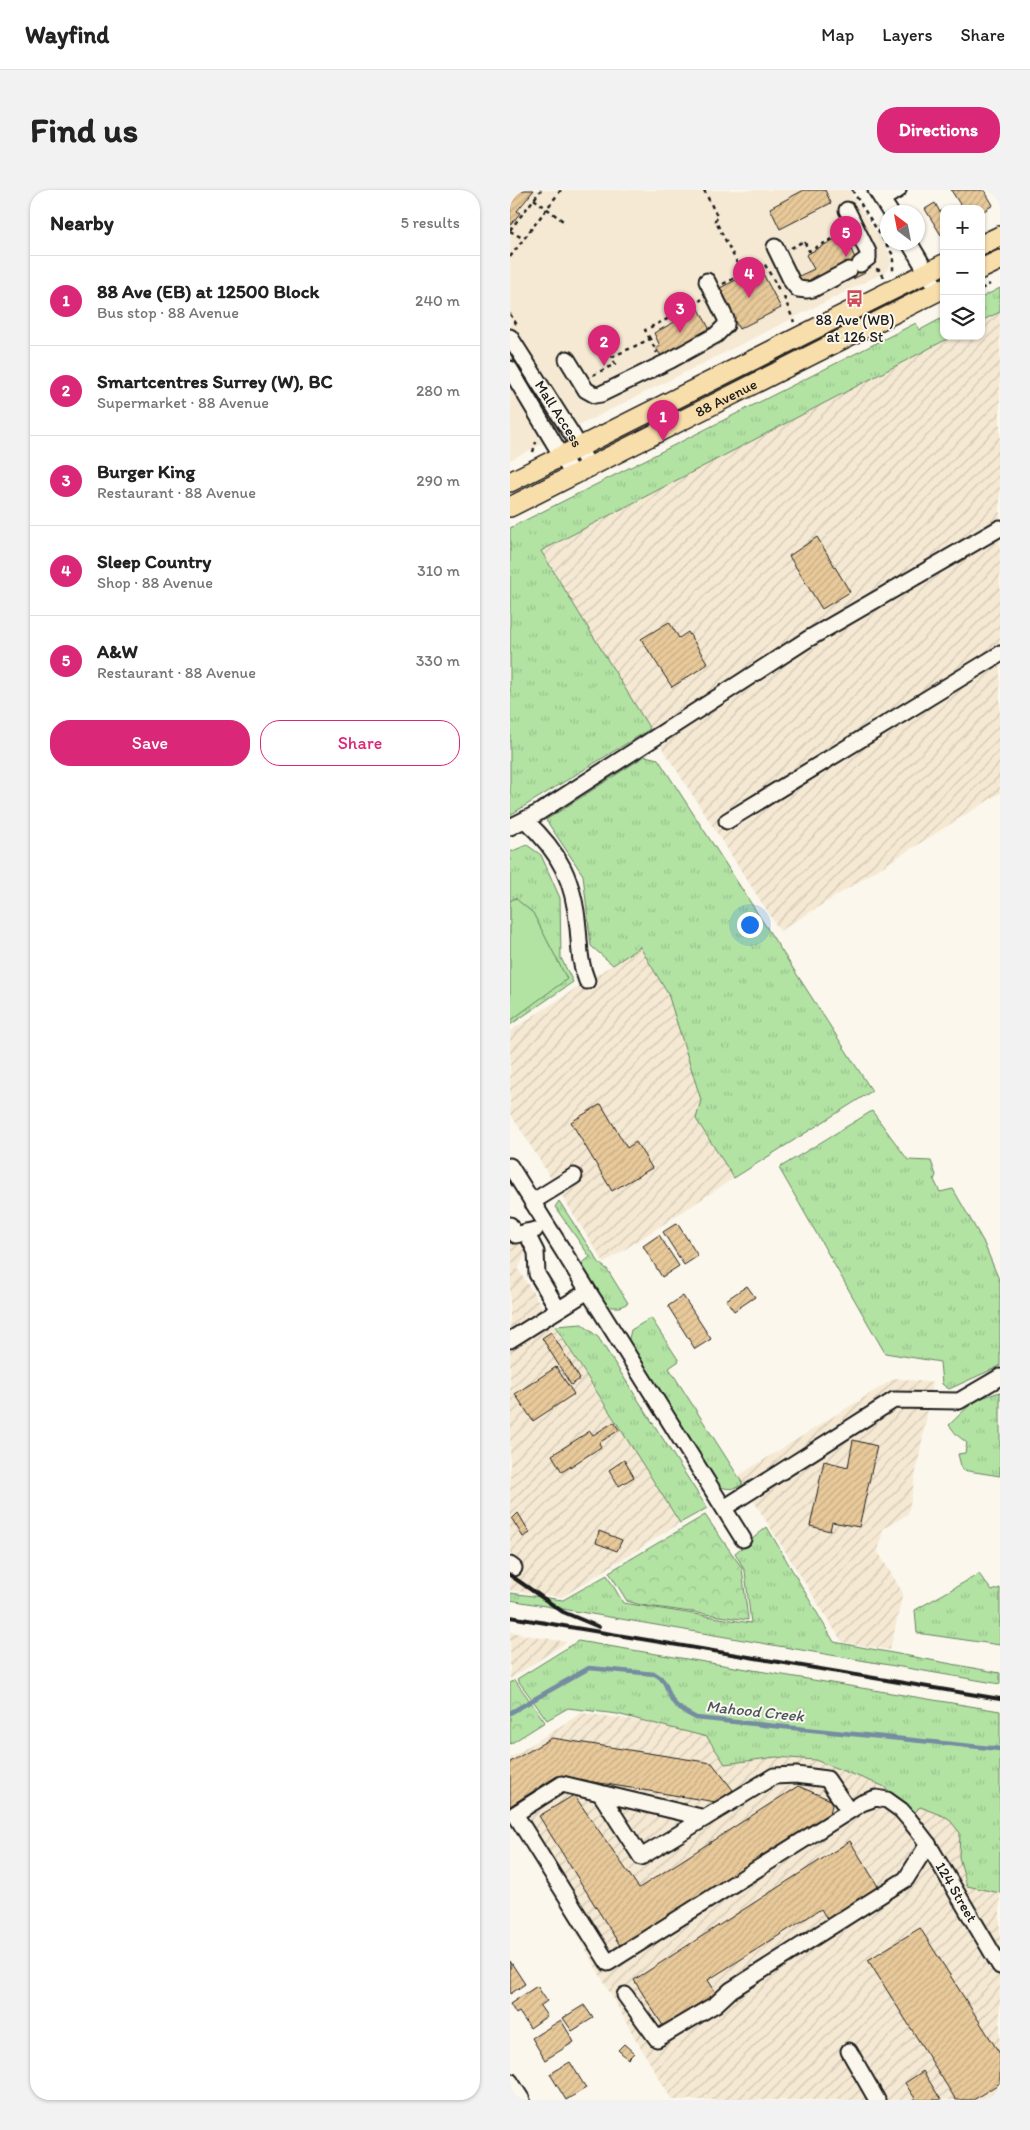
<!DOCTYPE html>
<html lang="en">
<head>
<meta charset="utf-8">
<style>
  :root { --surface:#fff; --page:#f2f2f2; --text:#222; --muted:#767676; --line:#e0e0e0; --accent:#db2777 }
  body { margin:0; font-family:Itim,sans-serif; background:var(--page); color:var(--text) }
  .controls { position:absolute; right:15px; top:15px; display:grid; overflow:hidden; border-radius:10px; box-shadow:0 1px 4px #0004 }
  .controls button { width:45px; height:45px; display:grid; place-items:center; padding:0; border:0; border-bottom:1px solid var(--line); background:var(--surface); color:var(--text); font:25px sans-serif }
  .compass { position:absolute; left:370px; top:15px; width:45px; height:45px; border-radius:50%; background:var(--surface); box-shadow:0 1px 4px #0004; rotate:328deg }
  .you { position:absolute; left:239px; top:734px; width:18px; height:18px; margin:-12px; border:4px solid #fff; border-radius:50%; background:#1a73e8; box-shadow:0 0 0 8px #1a73e833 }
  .badge { display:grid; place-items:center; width:32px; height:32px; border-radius:50%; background:var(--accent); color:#fff; font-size:16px; font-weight:700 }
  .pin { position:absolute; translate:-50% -41px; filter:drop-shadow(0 1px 2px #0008) }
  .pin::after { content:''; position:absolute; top:26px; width:18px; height:15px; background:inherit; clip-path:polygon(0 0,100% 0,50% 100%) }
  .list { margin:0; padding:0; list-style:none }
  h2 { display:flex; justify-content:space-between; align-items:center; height:65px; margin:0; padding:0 20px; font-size:21px }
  h2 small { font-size:16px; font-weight:400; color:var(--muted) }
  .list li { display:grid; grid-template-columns:32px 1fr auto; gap:15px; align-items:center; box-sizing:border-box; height:90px; padding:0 20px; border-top:1px solid var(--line) }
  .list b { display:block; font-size:19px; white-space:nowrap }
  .list p { margin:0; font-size:16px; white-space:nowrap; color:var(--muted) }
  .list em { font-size:16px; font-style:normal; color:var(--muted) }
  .actions { display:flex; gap:10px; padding:15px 20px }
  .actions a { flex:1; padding:11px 0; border:1px solid var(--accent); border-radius:20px; text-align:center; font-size:18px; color:var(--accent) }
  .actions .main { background:var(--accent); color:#fff }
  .icon { flex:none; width:28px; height:28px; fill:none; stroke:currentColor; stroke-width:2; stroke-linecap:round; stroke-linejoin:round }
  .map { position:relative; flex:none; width:490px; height:1910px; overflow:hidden; border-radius:20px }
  header { display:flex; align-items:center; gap:30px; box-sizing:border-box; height:70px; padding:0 25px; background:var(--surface); border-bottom:1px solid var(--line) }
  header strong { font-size:24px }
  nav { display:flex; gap:28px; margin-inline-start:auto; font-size:18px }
  .intro { display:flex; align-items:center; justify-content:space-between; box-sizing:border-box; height:120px; padding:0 30px }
  h1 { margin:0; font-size:35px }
  .button { padding:12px 22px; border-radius:20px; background:var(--accent); color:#fff; font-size:18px; font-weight:700 }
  main { display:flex; gap:30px; padding:0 30px }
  aside { flex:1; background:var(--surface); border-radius:20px; box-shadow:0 1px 4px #0004 }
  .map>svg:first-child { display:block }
  .built { fill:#f5e9d3 }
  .industrial { fill:url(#industrial-furrows) }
  .grass { fill:url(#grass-tufts); stroke:#678060 }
  .forest { fill:url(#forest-crowns); stroke:#678060 }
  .pitch { fill:#b2e3a3; stroke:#678060 }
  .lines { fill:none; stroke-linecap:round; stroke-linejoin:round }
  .stream { stroke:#748ca1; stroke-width:4.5 }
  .building { fill:url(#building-hatch); stroke:#1c1c1c }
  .minor-casing { stroke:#1c1c1c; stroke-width:19 }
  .major-casing { stroke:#1c1c1c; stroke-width:22 }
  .path { stroke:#1c1c1c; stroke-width:2.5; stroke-dasharray:4 4; stroke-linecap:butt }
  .minor { stroke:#fbf7ec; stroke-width:15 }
  .major { stroke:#f8deab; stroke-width:19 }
  .rail { stroke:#1c1c1c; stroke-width:4 }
  .labels { text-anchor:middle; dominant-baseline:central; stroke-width:4; stroke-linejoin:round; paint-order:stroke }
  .poi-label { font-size:15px; fill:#1c1c1c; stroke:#fbf7ec }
  .street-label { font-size:15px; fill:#1c1c1c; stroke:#fbf7ec }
  .water-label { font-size:16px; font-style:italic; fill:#48545e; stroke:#fbf7ec }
</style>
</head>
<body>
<header>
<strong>Wayfind</strong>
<nav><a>Map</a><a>Layers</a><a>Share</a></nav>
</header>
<div class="intro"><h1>Find us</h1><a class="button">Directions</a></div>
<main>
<aside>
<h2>Nearby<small>5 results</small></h2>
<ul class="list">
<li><span class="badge">1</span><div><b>88 Ave (EB) at 12500 Block</b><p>Bus stop · 88 Avenue</p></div><em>240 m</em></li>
<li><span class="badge">2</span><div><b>Smartcentres Surrey (W), BC</b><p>Supermarket · 88 Avenue</p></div><em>280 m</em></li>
<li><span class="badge">3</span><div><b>Burger King</b><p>Restaurant · 88 Avenue</p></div><em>290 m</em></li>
<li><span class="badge">4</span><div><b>Sleep Country</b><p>Shop · 88 Avenue</p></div><em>310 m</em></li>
<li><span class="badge">5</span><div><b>A&amp;W</b><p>Restaurant · 88 Avenue</p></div><em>330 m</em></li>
</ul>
<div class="actions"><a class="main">Save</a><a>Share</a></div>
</aside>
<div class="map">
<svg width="490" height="1910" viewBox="0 0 490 1910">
  <defs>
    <pattern id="industrial-furrows" width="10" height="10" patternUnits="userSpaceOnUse" patternTransform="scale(1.25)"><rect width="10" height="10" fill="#f5e9d3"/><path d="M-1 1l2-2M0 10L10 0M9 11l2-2" fill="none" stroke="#d1c7b5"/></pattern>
    <pattern id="grass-tufts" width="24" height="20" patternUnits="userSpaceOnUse" patternTransform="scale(1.25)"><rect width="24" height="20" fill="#b2e3a3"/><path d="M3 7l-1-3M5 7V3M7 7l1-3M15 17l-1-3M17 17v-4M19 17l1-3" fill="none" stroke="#98c28c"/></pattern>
    <pattern id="forest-crowns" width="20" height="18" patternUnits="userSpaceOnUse" patternTransform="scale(1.25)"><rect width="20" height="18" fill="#b2e3a3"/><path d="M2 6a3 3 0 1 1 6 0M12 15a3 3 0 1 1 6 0" fill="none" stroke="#98c28c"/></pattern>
    <pattern id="building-hatch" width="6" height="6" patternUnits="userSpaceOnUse" patternTransform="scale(1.25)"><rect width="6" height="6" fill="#e8c99a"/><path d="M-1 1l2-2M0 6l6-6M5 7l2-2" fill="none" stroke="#c6ac84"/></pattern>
  </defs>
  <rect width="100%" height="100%" fill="#fbf7ec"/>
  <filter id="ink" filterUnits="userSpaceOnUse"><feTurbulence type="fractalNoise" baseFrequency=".02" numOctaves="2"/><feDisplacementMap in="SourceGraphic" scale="10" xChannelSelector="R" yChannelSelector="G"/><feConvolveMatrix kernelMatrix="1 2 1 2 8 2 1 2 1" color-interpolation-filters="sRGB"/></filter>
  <g filter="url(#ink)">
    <!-- built -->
    <path class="built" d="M0,0H339L380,64L381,74L375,82L0,270Z"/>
    <!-- industrial -->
    <g class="industrial">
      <path d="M490,122V603L270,741L140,539L31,361L443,146H471V131Z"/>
      <path d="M130,757L158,804L191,910L186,929L224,988L94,1073L0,923V841Z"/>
      <path d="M0,1030L18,1059L8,1079L170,1333L52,1407L0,1400Z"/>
      <path d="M385,1188L423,1193L398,1324L373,1339L368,1362L393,1403L380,1460L332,1452L228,1286Z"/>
      <path d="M0,1442L57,1452L0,1489Z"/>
      <path d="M71,1523L490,1577V1910H162L125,1848L0,1623V1568Z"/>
    </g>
    <!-- grass -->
    <g class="grass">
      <path d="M490,98V122L471,131V108Z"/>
      <path d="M434,127V146H443L31,361L140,539L0,625V338L406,133L410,140Z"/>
      <path d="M135,566L148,569L362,901L224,988L186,929L191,910L158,804L130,757L103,775L81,756L73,685L36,630Z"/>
      <path d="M17,655L31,665L50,708L51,768L63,792L0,835V662Z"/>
      <path d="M362,921L398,970L421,971L426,985L424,990L430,1002L443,999L473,1051L490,1092V1176L439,1199L432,1194L430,1172L375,1163L269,978Z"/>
      <path d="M49,1011L90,1074L97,1079L118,1113L110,1117H101L93,1110L70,1075L80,1067L45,1017Z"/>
      <path d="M141,1128L169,1171L159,1178L233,1294C225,1300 216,1300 207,1295L118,1153L121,1140Z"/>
      <path d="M72,1134L88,1147L197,1318L170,1333L45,1136Z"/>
      <path d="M490,1202V1286L452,1280L448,1264L455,1263L457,1253L447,1245L439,1235L465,1210Z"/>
      <path d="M257,1337L324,1452L490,1483V1494L0,1410V1403L53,1410L97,1385L113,1413L241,1433L235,1381L225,1363Z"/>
      <path d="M469,1384L482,1401L490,1398V1455L407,1443L405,1420Z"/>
      <path d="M68,1451L490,1521V1703L457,1696L449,1667L450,1643L438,1628L410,1617L405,1622L373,1596L305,1570L266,1567L215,1574L197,1547L107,1524L58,1518L37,1530L7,1489Z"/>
    </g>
    <!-- forest -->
    <g class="forest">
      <path d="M195,1325L232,1378L238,1430L131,1415L117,1411L99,1382Z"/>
      <path d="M5,1490L35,1532L0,1554V1493Z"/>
    </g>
    <!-- pitch -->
    <path class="pitch" d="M5,708L23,723L57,789L0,831V711Z"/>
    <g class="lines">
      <!-- stream -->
      <path class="stream" d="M0,1523L79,1478L145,1484C159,1491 156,1504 165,1514C171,1521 179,1524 186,1528L490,1559"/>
    </g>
    <!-- building -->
    <g class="building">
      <path d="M0,0H24L7,21L10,23L0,36Z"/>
      <path d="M294,0H315L321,13L270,39L260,18Z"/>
      <path d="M441,0H474L483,15L471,23V19H453Z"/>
      <path d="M425,13L430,22L434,20V43L431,45L415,19Z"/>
      <path d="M334,44L345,68L346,67L355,83L343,89L337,76L311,90L308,85L291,95L287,87L304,79L296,65Z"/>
      <path d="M250,78L271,118L229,139L208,99Z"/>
      <path d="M189,119L200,140L192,144L193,146L153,169L146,158L150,156L144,143Z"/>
      <path d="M307,347L340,402L312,419L279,366Z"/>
      <path d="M159,432L169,448L178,442L198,474L162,497L131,449Z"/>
      <path d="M91,914L117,958L126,952L142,978L102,1001L61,932Z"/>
      <path d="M167,1033L188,1066L174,1075L153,1042Z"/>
      <path d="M149,1045L169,1076L152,1087L133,1056Z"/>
      <path d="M237,1096L245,1107L224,1121L216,1110Z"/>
      <path d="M173,1106L201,1149L185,1159L158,1116Z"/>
      <path d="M41,1142L70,1189L61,1195L32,1148Z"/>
      <path d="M46,1177L64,1204L23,1231L5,1204Z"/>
      <path d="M104,1232L109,1240L89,1253L91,1257L52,1282L42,1265L80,1241L83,1245Z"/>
      <path d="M343,1250L367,1256L349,1337L322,1332L320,1341L300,1336L314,1271L338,1277Z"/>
      <path d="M114,1270L124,1287L109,1296L99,1280Z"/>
      <path d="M8,1323L20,1343L13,1347L2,1329Z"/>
      <path d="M89,1341L112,1350L107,1361L86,1353Z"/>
      <path d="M42,1548L202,1573L223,1600L206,1612L47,1586L0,1616V1572Z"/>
      <path d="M288,1596L323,1611L320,1623L111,1757L29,1626L64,1605L129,1698Z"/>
      <path d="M340,1651L369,1698L317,1729L311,1719L198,1790L206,1803L155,1839L124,1790Z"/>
      <path d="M410,1738L490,1864V1893L463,1910H446L358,1770Z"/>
      <path d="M0,1771L15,1794L0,1804Z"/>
      <path d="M27,1796L37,1811L30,1816L37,1826L20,1838L9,1822L6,1824L0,1814Z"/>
      <path d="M74,1815L83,1828L62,1841L53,1828Z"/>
      <path d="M51,1830L64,1852L35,1870L22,1848Z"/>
      <path d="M114,1854L124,1863L118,1869L108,1860Z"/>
      <path d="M60,1872L76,1898L56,1910L40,1884Z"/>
      <path d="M413,1881L431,1910H406L395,1893Z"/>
    </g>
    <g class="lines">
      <defs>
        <g id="minor">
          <path d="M366,0L380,22"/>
          <path d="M372,9L388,0"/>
          <path d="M337,20L358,62V68L350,74"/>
          <path d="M399,52L428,101"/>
          <path d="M265,57L282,92L288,99L297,100L303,99L339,80"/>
          <path id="s1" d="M0,147L63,246L79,277"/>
          <path d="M57,169L76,200L85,205L91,204L161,170L206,145L216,135V129L197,91"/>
          <path d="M0,179L63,285"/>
          <path d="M15,630C50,662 64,691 68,738C70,759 69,771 77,791"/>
          <path d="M217,631L490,464"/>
          <path d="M0,637L28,623L298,449L490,338"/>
          <path d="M0,976L233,1349"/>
          <path d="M22,1012L64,986"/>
          <path d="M0,1035L6,1045L25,1040"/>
          <path d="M16,1042L26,1062L27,1084L48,1119"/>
          <path d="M0,1150L78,1101"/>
          <path d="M214,1318L384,1210L449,1211L490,1187"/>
          <path d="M0,1375L4,1378"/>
          <path d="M90,1603L131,1667L195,1628"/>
          <path id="s2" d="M339,1621L317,1589L286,1585L264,1586L195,1628L52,1594L5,1624L98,1773L352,1613L366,1608L377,1610L391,1620L398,1628L418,1654L490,1776"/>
          <path d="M115,1805L147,1849L206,1814L221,1800L396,1689L418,1654"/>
          <path d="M339,1861L367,1910"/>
          <path d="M0,1891L12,1910"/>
        </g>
        <g id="major">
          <path d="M471,55L490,46"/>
          <path d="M471,79L490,70"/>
          <path d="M0,292L434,74"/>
          <path id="s3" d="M0,317L434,98"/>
        </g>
      </defs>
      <!-- minor casing -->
      <use href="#minor" class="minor-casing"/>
      <!-- major casing -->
      <use href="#major" class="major-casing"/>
      <!-- path -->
      <g class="path">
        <path d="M194,0L208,28L205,30L233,84"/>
        <path d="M342,0L383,65V82"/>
        <path d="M24,9L53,31"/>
        <path d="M0,40L31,0"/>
        <path d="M0,41L14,49"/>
        <path d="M281,58L294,51L299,61L334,43"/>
        <path d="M0,67L51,0"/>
        <path d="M366,79L369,80L374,87"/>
        <path d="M213,94L254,73L269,100"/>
        <path d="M471,99L480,94"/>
        <path d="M274,107L284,132"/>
        <path d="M0,124L7,135"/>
        <path d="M140,149L135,140L182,117L192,109"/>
        <path d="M83,185L105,174L102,167L140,149L147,163"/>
        <path d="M23,262L26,252"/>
      </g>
      <!-- minor -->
      <use href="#minor" class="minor"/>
      <!-- major -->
      <use href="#major" class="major"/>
      <!-- rail -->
      <g class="rail">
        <path d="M0,1385L53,1422L89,1437"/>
        <path d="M0,1427L490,1509"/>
      </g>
    </g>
  </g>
  <!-- icons -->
  <defs>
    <symbol id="bus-bare" viewBox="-9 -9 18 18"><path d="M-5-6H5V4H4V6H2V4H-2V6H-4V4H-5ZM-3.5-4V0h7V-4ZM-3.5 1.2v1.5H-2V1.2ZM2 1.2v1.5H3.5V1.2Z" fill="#d1495b" stroke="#fbf7ec" stroke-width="2.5" paint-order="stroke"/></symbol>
  </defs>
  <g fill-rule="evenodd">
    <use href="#bus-bare" x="332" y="96" width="25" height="25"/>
  </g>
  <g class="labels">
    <!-- poi labels -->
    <g class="poi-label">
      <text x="345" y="130">88 Ave (WB)<tspan x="345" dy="17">at 126 St</tspan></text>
    </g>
    <!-- street labels -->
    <g class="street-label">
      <text stroke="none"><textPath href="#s3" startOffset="242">88 Avenue</textPath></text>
      <text stroke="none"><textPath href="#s1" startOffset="91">Mall Access</textPath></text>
      <text stroke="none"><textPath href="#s2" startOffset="994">124 Street</textPath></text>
    </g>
    <!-- water labels -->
    <g class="water-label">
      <text transform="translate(245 1521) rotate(6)">Mahood Creek</text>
    </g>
  </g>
</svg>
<div class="controls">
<button>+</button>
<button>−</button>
<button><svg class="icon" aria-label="layers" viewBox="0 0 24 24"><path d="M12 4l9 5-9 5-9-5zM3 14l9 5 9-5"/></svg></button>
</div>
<svg class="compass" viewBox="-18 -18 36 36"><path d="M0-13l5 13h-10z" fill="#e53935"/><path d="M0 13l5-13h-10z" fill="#767676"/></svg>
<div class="you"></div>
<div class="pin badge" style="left:153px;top:251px">1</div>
<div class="pin badge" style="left:94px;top:176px">2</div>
<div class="pin badge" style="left:170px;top:143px">3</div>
<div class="pin badge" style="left:239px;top:108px">4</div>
<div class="pin badge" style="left:336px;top:67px">5</div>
</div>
</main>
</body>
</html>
